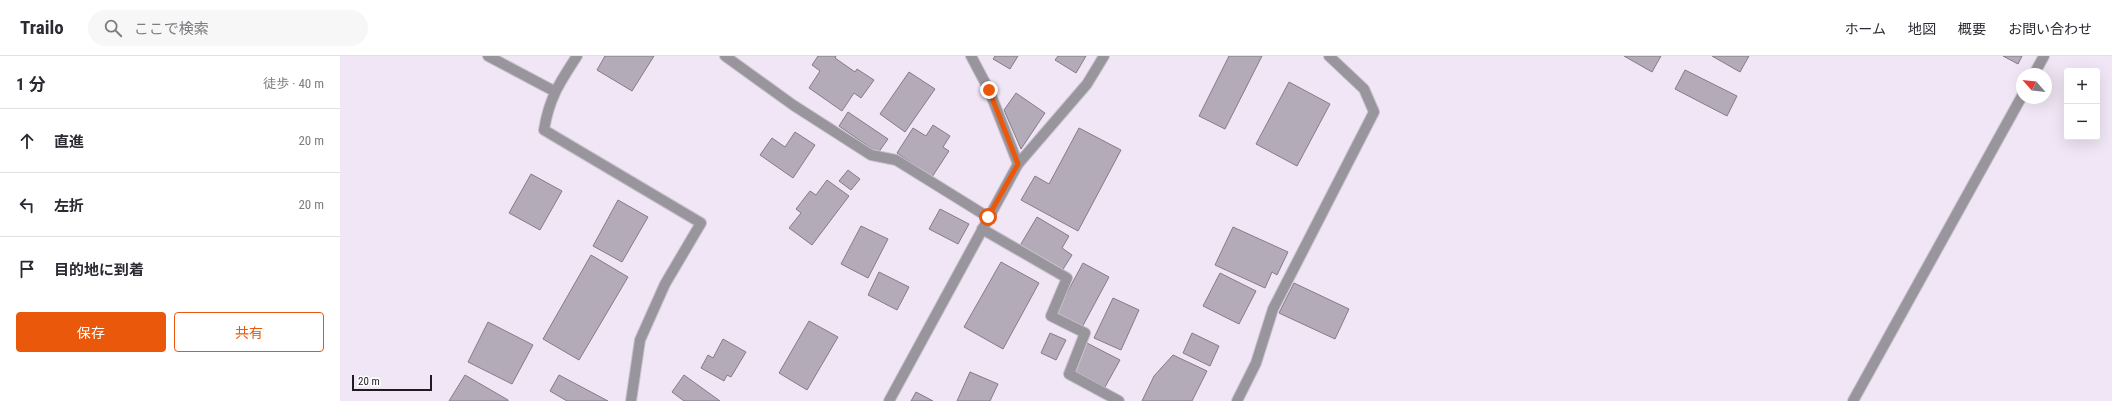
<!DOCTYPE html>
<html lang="ja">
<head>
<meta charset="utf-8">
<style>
  :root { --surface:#fff; --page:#f7f7f7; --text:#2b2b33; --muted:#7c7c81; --line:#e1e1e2; --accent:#ea580c }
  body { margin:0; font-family:"Roboto Condensed","Noto Sans JP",sans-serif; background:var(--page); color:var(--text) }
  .controls { position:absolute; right:12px; top:12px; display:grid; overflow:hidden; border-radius:4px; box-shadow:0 4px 16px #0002 }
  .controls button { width:36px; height:36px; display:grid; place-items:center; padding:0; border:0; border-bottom:1px solid var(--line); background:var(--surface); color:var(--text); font:20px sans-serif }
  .compass { position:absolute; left:1676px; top:12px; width:36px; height:36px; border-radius:50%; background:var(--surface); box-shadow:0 4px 16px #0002; rotate:297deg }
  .scale { position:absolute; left:12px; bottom:10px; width:80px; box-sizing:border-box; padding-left:4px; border:2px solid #1f1b21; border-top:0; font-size:11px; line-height:14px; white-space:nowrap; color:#1f1b21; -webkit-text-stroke:3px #fff; paint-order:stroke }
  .stop { position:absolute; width:12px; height:12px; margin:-9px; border:3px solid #ea580c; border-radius:50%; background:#fff }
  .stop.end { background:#ea580c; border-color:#fff; box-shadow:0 1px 4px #0008 }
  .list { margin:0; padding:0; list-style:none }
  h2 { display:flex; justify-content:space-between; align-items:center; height:52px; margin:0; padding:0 16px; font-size:17px }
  h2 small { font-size:13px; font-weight:400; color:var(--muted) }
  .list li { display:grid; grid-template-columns:26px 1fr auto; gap:12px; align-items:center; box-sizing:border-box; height:64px; padding:0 16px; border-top:1px solid var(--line) }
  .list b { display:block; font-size:15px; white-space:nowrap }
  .list em { font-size:13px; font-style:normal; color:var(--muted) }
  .actions { display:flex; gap:8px; padding:12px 16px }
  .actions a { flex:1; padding:9px 0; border:1px solid var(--accent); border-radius:4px; text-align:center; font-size:14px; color:var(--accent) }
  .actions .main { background:var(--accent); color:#fff }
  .icon { flex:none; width:22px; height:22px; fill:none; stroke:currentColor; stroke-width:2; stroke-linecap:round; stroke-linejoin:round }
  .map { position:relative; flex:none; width:1772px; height:345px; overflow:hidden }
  header { display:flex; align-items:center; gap:24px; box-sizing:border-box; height:56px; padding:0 20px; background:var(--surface); border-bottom:1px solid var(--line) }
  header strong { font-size:19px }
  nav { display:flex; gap:22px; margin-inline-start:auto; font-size:14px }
  .search { width:280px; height:36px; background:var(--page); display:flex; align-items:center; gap:10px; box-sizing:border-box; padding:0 14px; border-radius:22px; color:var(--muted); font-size:15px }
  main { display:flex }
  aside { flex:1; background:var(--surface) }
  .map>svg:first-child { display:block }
  .building { fill:#b4abb9; stroke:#857c8a }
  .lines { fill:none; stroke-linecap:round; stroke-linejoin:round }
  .minor-casing { stroke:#cac1cf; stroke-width:12 }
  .minor { stroke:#99959c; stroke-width:10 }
  .route { stroke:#ea580c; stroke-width:5 }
</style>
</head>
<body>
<header>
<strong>Trailo</strong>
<div class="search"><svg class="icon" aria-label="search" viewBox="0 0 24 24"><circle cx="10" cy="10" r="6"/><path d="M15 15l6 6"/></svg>ここで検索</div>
<nav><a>ホーム</a><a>地図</a><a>概要</a><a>お問い合わせ</a></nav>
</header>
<main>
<aside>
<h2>1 分<small>徒歩 · 40 m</small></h2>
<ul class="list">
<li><svg class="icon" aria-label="ahead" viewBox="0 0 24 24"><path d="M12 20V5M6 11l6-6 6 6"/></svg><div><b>直進</b></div><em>20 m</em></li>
<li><svg class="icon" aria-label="left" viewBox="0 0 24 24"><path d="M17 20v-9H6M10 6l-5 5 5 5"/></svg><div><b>左折</b></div><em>20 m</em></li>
<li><svg class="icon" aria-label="arrive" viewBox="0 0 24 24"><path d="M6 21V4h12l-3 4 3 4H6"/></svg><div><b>目的地に到着</b></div></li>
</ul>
<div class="actions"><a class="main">保存</a><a>共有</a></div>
</aside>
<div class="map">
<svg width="1772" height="345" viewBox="0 0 1772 345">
  <rect width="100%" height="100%" fill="#f0e6f5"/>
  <!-- building -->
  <g class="building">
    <path d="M265,0H314L292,35L257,14Z"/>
    <path d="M478,0H496L495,2L515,16L517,13L534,24L521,42L514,37L502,55L469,32L480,15L472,9Z"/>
    <path d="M655,0H678L670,13L653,3Z"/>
    <path d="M718,0H746L736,17L715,4Z"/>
    <path d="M889,0H922L885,73L859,60Z"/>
    <path d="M1284,0H1321L1312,16Z"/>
    <path d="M1372,0H1409L1400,16Z"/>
    <path d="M1663,0H1682L1678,8Z"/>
    <path d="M1345,14L1397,40L1387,60L1335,33Z"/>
    <path d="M569,16L595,33L565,76L540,58Z"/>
    <path d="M949,26L990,48L957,110L916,88Z"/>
    <path d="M676,37L705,57L681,93L664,54Z"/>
    <path d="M508,56L548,83L538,97L499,70Z"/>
    <path d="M593,69L610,80L603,91L609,95L592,121L557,97L573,72L586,80Z"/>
    <path d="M739,72L781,94L738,175L681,144L695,120L709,128Z"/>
    <path d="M455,76L475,89L453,122L420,99L432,82L445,91Z"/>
    <path d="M508,114L520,123L511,134L499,125Z"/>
    <path d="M191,118L222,135L200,174L169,157Z"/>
    <path d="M487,124L509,140L472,189L449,172L461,157L456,153L470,135L476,139Z"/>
    <path d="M278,144L308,161L282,206L253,190Z"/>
    <path d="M600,153L629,168L618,188L589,173Z"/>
    <path d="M697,161L729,180L722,192L732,199L720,218L678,193Z"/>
    <path d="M521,170L548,183L528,222L501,208Z"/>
    <path d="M893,171L948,196L937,219L932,216L925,232L875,209Z"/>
    <path d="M251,199L288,221L239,304L203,283Z"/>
    <path d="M661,206L699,227L663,293L624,271Z"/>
    <path d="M743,207L769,221L740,275L714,261Z"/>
    <path d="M539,216L569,231L557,254L528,239Z"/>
    <path d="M880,217L916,235L899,268L863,250Z"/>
    <path d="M954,227L1009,253L995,283L939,257Z"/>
    <path d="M773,242L799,254L781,294L754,282Z"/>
    <path d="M469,265L498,281L467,334L439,317Z"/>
    <path d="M148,266L193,289L172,328L128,306Z"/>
    <path d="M710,277L726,284L716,304L701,297Z"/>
    <path d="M852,277L879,290L870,310L843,297Z"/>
    <path d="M383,283L406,296L391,321L387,319L384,325L361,312L368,299L373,302Z"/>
    <path d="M745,286L780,304L765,331L731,313Z"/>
    <path d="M833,299L867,315L852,345H802L814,320Z"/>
    <path d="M630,316L658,328L650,345H617Z"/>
    <path d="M125,319L168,344V345H109Z"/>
    <path d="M219,319L268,345H227L210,335Z"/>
    <path d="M344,319L380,345H344L332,336Z"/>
    <path d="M576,336L593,345H571Z"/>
  </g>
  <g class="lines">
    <defs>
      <g id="minor">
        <path d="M148,0L214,35"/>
        <path d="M237,0C220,26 209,42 204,74L361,167L325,228L300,284L291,345"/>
        <path d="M385,0L453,49L531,99L556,104L648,161"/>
        <path d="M631,0L649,34L678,108"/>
        <path d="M1694,18L1704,0"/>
        <path d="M642,173L727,222L711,260L745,277L729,318L779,345"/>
        <path d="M549,345L678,108L747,28L764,0"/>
        <path d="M897,345L916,307L933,253L1034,56L1024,33L989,0"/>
        <path d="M1513,345L1682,40"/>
      </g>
    </defs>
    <!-- minor casing -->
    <use href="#minor" class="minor-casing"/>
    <!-- minor -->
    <use href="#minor" class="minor"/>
  </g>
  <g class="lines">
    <!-- route -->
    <path class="route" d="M648,161L678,108L649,34"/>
  </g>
</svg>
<div class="controls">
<button>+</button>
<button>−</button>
</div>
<svg class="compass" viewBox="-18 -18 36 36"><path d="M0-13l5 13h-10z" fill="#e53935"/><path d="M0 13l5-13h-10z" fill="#7c7c81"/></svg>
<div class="scale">20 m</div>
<div class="stop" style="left:648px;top:161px"></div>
<div class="stop end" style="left:649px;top:34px"></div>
</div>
</main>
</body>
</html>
